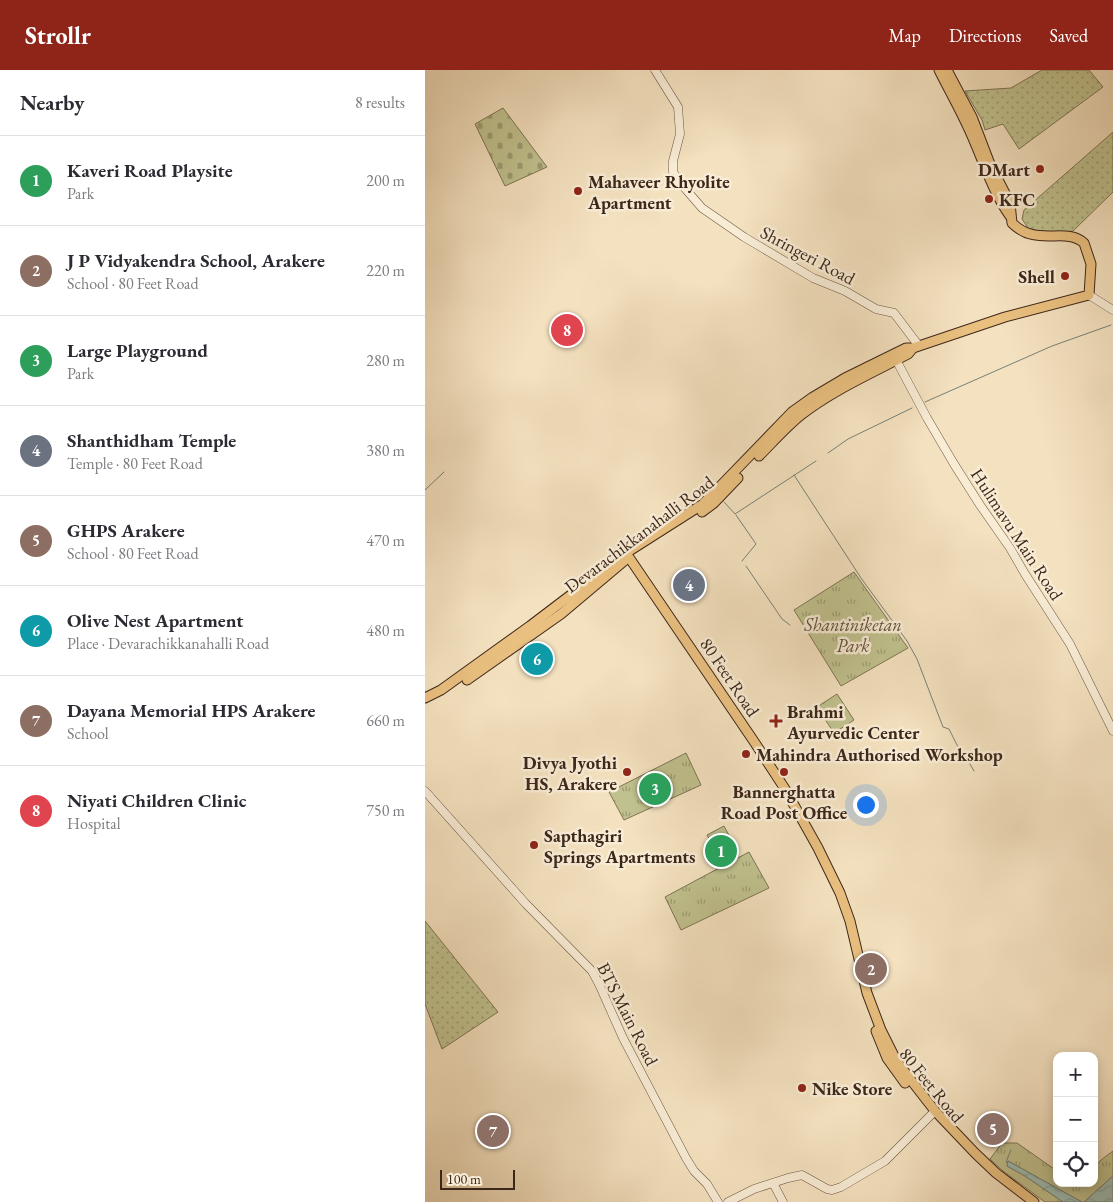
<!DOCTYPE html>
<html lang="en">
<head>
<meta charset="utf-8">
<style>
  :root { --surface:#fff; --page:#f7f7f7; --text:#2b2b33; --muted:#7c7c81; --line:#e1e1e2; --accent:#8f2418 }
  body { margin:0; font-family:"EB Garamond",serif; background:var(--page); color:var(--text) }
  .controls { position:absolute; right:15px; bottom:15px; display:grid; overflow:hidden; border-radius:10px; box-shadow:0 2px 12px #0003 }
  .controls button { width:45px; height:45px; display:grid; place-items:center; padding:0; border:0; border-bottom:1px solid var(--line); background:var(--surface); color:var(--text); font:25px sans-serif }
  .scale { position:absolute; left:15px; bottom:12px; width:75px; box-sizing:border-box; padding-left:5px; border:2px solid #3d271b; border-top:0; font-size:14px; line-height:18px; white-space:nowrap; color:#3d271b; -webkit-text-stroke:4px #f8ecd5; paint-order:stroke }
  .you { position:absolute; left:440px; top:734px; width:18px; height:18px; margin:-12px; border:4px solid #fff; border-radius:50%; background:#1a73e8; box-shadow:0 0 0 8px #1a73e833 }
  .badge { display:grid; place-items:center; width:32px; height:32px; border-radius:50%; background:var(--accent); color:#fff; font-size:16px; font-weight:700 }
  .pin { position:absolute; translate:-50% -50%; border:2px solid #fff; box-shadow:0 1px 5px #0006 }
  .list { margin:0; padding:0; list-style:none }
  h2 { display:flex; justify-content:space-between; align-items:center; height:65px; margin:0; padding:0 20px; font-size:21px }
  h2 small { font-size:16px; font-weight:400; color:var(--muted) }
  .list li { display:grid; grid-template-columns:32px 1fr auto; gap:15px; align-items:center; box-sizing:border-box; height:90px; padding:0 20px; border-top:1px solid var(--line) }
  .list b { display:block; font-size:19px; white-space:nowrap }
  .list p { margin:0; font-size:16px; white-space:nowrap; color:var(--muted) }
  .list em { font-size:16px; font-style:normal; color:var(--muted) }
  .icon { flex:none; width:28px; height:28px; fill:none; stroke:currentColor; stroke-width:2; stroke-linecap:round; stroke-linejoin:round }
  .map { position:relative; flex:none; width:688px; height:1132px; overflow:hidden }
  header { display:flex; align-items:center; gap:30px; box-sizing:border-box; height:70px; padding:0 25px; background:var(--accent); color:#fff }
  header strong { font-size:24px }
  nav { display:flex; gap:28px; margin-inline-start:auto; font-size:18px }
  main { display:flex }
  aside { flex:1; background:var(--surface) }
  .map>svg:first-child { display:block }
  .grass { fill:url(#grass-dots); stroke:#7e7454 }
  .cemetery { fill:url(#cemetery-stones); stroke:#7e7454 }
  .park { fill:url(#park-tufts); stroke:#7e7454 }
  .water { fill:url(#water-waves); stroke:#768177 }
  .lines { fill:none; stroke-linecap:round; stroke-linejoin:round }
  .stream { stroke:#768177; stroke-width:1 }
  .minor-casing { stroke:#6b5644; stroke-width:9 }
  .major-casing { stroke:#3d271b; stroke-width:11 }
  .minor { stroke:#f8ecd5; stroke-width:8 }
  .major { stroke:#eac080; stroke-width:9 }
  .poi-dot { fill:#8f2418; stroke:#f8ecd5; stroke-width:2 }
  .labels { text-anchor:middle; dominant-baseline:central; stroke-width:5; stroke-linejoin:round; paint-order:stroke }
  .poi-label { font-size:18px; font-weight:bold; fill:#3d271b; stroke:#f8ecd5; text-anchor:start }
  .street-label { font-size:18px; fill:#3d271b; stroke:#f8ecd5 }
  .park-label { font-size:18px; font-style:italic; fill:#5e4e38; stroke:#f8ecd5 }
</style>
</head>
<body>
<header>
<strong>Strollr</strong>
<nav><a>Map</a><a>Directions</a><a>Saved</a></nav>
</header>
<main>
<aside>
<h2>Nearby<small>8 results</small></h2>
<ul class="list">
<li><span class="badge" style="background:#2e9e5b">1</span><div><b>Kaveri Road Playsite</b><p>Park</p></div><em>200 m</em></li>
<li><span class="badge" style="background:#8d6e63">2</span><div><b>J P Vidyakendra School, Arakere</b><p>School · 80 Feet Road</p></div><em>220 m</em></li>
<li><span class="badge" style="background:#2e9e5b">3</span><div><b>Large Playground</b><p>Park</p></div><em>280 m</em></li>
<li><span class="badge" style="background:#6b7280">4</span><div><b>Shanthidham Temple</b><p>Temple · 80 Feet Road</p></div><em>380 m</em></li>
<li><span class="badge" style="background:#8d6e63">5</span><div><b>GHPS Arakere</b><p>School · 80 Feet Road</p></div><em>470 m</em></li>
<li><span class="badge" style="background:#0f9aa8">6</span><div><b>Olive Nest Apartment</b><p>Place · Devarachikkanahalli Road</p></div><em>480 m</em></li>
<li><span class="badge" style="background:#8d6e63">7</span><div><b>Dayana Memorial HPS Arakere</b><p>School</p></div><em>660 m</em></li>
<li><span class="badge" style="background:#e0444e">8</span><div><b>Niyati Children Clinic</b><p>Hospital</p></div><em>750 m</em></li>
</ul>
</aside>
<div class="map">
<svg width="688" height="1132" viewBox="0 0 688 1132">
  <defs>
    <pattern id="grass-dots" width="8" height="8" patternUnits="userSpaceOnUse" patternTransform="scale(1.25)"><rect width="8" height="8" fill="#c0c18e"/><path d="M2 2h.1M6 6h.1" fill="none" stroke="#9d9d73" stroke-width="1.8" stroke-linecap="round"/></pattern>
    <pattern id="cemetery-stones" width="16" height="16" patternUnits="userSpaceOnUse" patternTransform="scale(1.25)"><rect width="16" height="16" fill="#c0c18e"/><path d="M2 7V4a2 2 0 0 1 4 0v3zM10 15v-3a2 2 0 0 1 4 0v3z" fill="#9d9d73"/></pattern>
    <pattern id="park-tufts" width="24" height="20" patternUnits="userSpaceOnUse" patternTransform="scale(1.25)"><rect width="24" height="20" fill="#c0c18e"/><path d="M3 7l-1-3M5 7V3M7 7l1-3M15 17l-1-3M17 17v-4M19 17l1-3" fill="none" stroke="#9d9d73"/></pattern>
    <pattern id="water-waves" width="16" height="10" patternUnits="userSpaceOnUse" patternTransform="scale(1.25)"><rect width="16" height="10" fill="#9cbdb4"/><path d="M0 5q4-4 8 0t8 0" fill="none" stroke="#87a29a"/></pattern>
  </defs>
  <rect width="100%" height="100%" fill="#f4e1bf"/>
  <filter id="stains"><feTurbulence type="fractalNoise" baseFrequency=".004" numOctaves="4"/><feColorMatrix values="0 0 0 0 .2 0 0 0 0 .09 0 0 0 0 .02 0 0 0 .5 -.17"/></filter>
  <radialGradient id="worn" r=".72"><stop offset=".6" stop-color="#630" stop-opacity="0"/><stop offset="1" stop-color="#630" stop-opacity=".3"/></radialGradient>
  <!-- grass -->
  <g class="grass">
    <path d="M617,0H664L678,17L594,79L578,54L560,60L557,50L540,21L586,18Z"/>
    <path d="M688,62V122L648,161L622,164L603,158L597,149L599,140Z"/>
    <path d="M0,851L73,942L17,979L0,934Z"/>
  </g>
  <!-- cemetery -->
  <path class="cemetery" d="M78,38L122,97L80,116L50,54Z"/>
  <!-- park -->
  <g class="park">
    <path d="M429,502L483,578L416,616L369,540Z"/>
    <path d="M412,624L429,650L409,663L392,637Z"/>
    <path d="M261,683L276,715L199,750L184,722Z"/>
    <path d="M299,756L307,771L300,774L306,784L293,791L286,777L288,776L282,765Z"/>
    <path d="M324,782L344,818L256,860L240,827Z"/>
    <path d="M577,1073H592L632,1101V1113H669C669,1093 672,1093 688,1081V1106L659,1132H657L583,1091L582,1096L600,1106L638,1132H620L578,1101L565,1089Z"/>
  </g>
  <!-- water -->
  <g class="water">
    <path d="M583,1091L657,1132H638L600,1106L582,1096Z"/>
    <path d="M688,1106V1132H659Z"/>
  </g>
  <g class="lines">
    <!-- stream -->
    <g class="stream">
      <path d="M500,332L627,276L686,255"/>
      <path d="M403,383L423,369L487,338"/>
      <path d="M369,405L436,508L482,571L492,589L518,657L524,659L533,677H535L549,701"/>
      <path d="M0,420L19,402"/>
      <path d="M299,432L310,444L391,391"/>
      <path d="M311,445L331,474L317,491"/>
      <path d="M321,496L357,549L365,555"/>
      <path d="M582,1093L581,1092L586,1080"/>
    </g>
    <defs>
      <g id="minor">
        <path d="M230,0L253,37L255,64L248,91V102L257,115L277,138L319,167L388,208L420,221L451,239L469,243L494,276"/>
        <path d="M664,225L688,240"/>
        <path d="M469,286L502,348L529,394L555,435L585,478L600,504L645,574L688,661"/>
        <path d="M0,721L101,834L167,901L174,914L198,968L261,1088L269,1101L282,1114L293,1132"/>
        <path d="M348,1113L358,1132"/>
        <path d="M303,1132L329,1119L363,1108L377,1105L402,1119L407,1120L416,1117L460,1091L510,1041"/>
      </g>
      <g id="major">
        <path d="M514,0C525,22 537,43 547,66C559,93 568,122 585,146"/>
        <path d="M334,386C348,372 361,357 376,345C408,320 447,303 483,284L488,278"/>
        <path d="M277,442L289,433L313,408"/>
        <path d="M201,483L330,673L360,719L393,778L415,823L425,851L442,923L456,960L472,992L510,1041L550,1083L571,1103L609,1132"/>
        <path d="M42,610L136,544L199,491"/>
        <path d="M0,628L16,620L105,556L201,483L278,434L367,342L388,327L420,308L481,278H488L580,247L664,225L666,194L659,173C640,156 612,178 587,153L585,133L565,94L547,47L522,0"/>
        <path d="M451,961L462,988L480,1013"/>
      </g>
    </defs>
    <!-- minor casing -->
    <use href="#minor" class="minor-casing"/>
    <!-- major casing -->
    <use href="#major" class="major-casing"/>
    <!-- minor -->
    <use href="#minor" class="minor"/>
    <!-- major -->
    <use href="#major" class="major"/>
  </g>
  <!-- markers -->
  <g class="poi-dot">
    <circle cx="615" cy="99" r="5"/>
    <circle cx="153" cy="121" r="5"/>
    <circle cx="564" cy="129" r="5"/>
    <circle cx="640" cy="206" r="5"/>
    <path d="M348.5 643.5h5v5h5v5h-5v5h-5v-5h-5v-5h5z"/>
    <circle cx="321" cy="684" r="5"/>
    <circle cx="202" cy="702" r="5"/>
    <circle cx="359" cy="702" r="5"/>
    <circle cx="109" cy="775" r="5"/>
    <circle cx="377" cy="1018" r="5"/>
  </g>
  <g class="labels">
    <!-- poi labels -->
    <g class="poi-label">
      <text x="605" y="99" text-anchor="end">DMart</text>
      <text x="163" y="111">Mahaveer Rhyolite<tspan x="163" dy="21">Apartment</tspan></text>
      <text x="574" y="129">KFC</text>
      <text x="630" y="206" text-anchor="end">Shell</text>
      <text x="362" y="641">Brahmi<tspan x="362" dy="21">Ayurvedic Center</tspan></text>
      <text x="331" y="684">Mahindra Authorised Workshop</text>
      <text x="192" y="692" text-anchor="end">Divya Jyothi<tspan x="192" dy="21">HS, Arakere</tspan></text>
      <text x="359" y="721" text-anchor="middle">Bannerghatta<tspan x="359" dy="21">Road Post Office</tspan></text>
      <text x="119" y="765">Sapthagiri<tspan x="119" dy="21">Springs Apartments</tspan></text>
      <text x="387" y="1018">Nike Store</text>
    </g>
    <!-- street labels -->
    <g class="street-label">
      <text transform="translate(383 185) rotate(28)">Shringeri Road</text>
      <text transform="translate(214 464) rotate(-37)">Devarachikkanahalli Road</text>
      <text transform="translate(592 464) rotate(57)">Hulimavu Main Road</text>
      <text transform="translate(305 607) rotate(56)">80 Feet Road</text>
      <text transform="translate(203 944) rotate(63)">BTS Main Road</text>
      <text transform="translate(507 1015) rotate(51)">80 Feet Road</text>
    </g>
    <!-- park labels -->
    <g class="park-label">
      <text x="428" y="554">Shantiniketan<tspan x="428" dy="21">Park</tspan></text>
    </g>
  </g>
  <rect width="100%" height="100%" filter="url(#stains)"/>
  <rect width="100%" height="100%" fill="url(#worn)"/>
</svg>
<div class="controls">
<button>+</button>
<button>−</button>
<button><svg class="icon" aria-label="locate" viewBox="0 0 24 24"><circle cx="12" cy="12" r="6"/><path d="M12 2v4M12 18v4M2 12h4M18 12h4"/></svg></button>
</div>
<div class="scale">100 m</div>
<div class="you"></div>
<div class="pin badge" style="left:296px;top:781px;background:#2e9e5b">1</div>
<div class="pin badge" style="left:446px;top:899px;background:#8d6e63">2</div>
<div class="pin badge" style="left:230px;top:719px;background:#2e9e5b">3</div>
<div class="pin badge" style="left:264px;top:515px;background:#6b7280">4</div>
<div class="pin badge" style="left:568px;top:1059px;background:#8d6e63">5</div>
<div class="pin badge" style="left:112px;top:589px;background:#0f9aa8">6</div>
<div class="pin badge" style="left:68px;top:1061px;background:#8d6e63">7</div>
<div class="pin badge" style="left:142px;top:260px;background:#e0444e">8</div>
</div>
</main>
</body>
</html>
